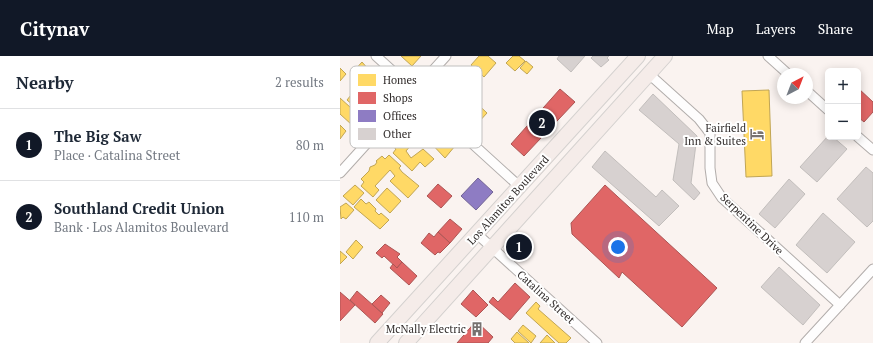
<!DOCTYPE html>
<html lang="en">
<head>
<meta charset="utf-8">
<style>
  :root { --surface:#fff; --page:#f6f6f7; --text:#1f2937; --muted:#747a83; --line:#e0e1e3; --accent:#111827 }
  body { margin:0; font-family:"PT Serif",serif; background:var(--page); color:var(--text) }
  .controls { position:absolute; right:12px; top:12px; display:grid; overflow:hidden; border-radius:6px; box-shadow:0 2px 10px #0003 }
  .controls button { width:36px; height:36px; display:grid; place-items:center; padding:0; border:0; border-bottom:1px solid var(--line); background:var(--surface); color:var(--text); font:20px sans-serif }
  .compass { position:absolute; left:437px; top:12px; width:36px; height:36px; border-radius:50%; background:var(--surface); box-shadow:0 2px 10px #0003; rotate:42deg }
  .you { position:absolute; left:278px; top:191px; width:14px; height:14px; margin:-10px; border:3px solid #fff; border-radius:50%; background:#1a73e8; box-shadow:0 0 0 6px #1a73e833 }
  .badge { display:grid; place-items:center; width:26px; height:26px; border-radius:50%; background:var(--accent); color:#fff; font-size:13px; font-weight:700 }
  .pin { position:absolute; translate:-50% -50%; border:2px solid #fff; box-shadow:0 1px 4px #0006 }
  .list { margin:0; padding:0; list-style:none }
  h2 { display:flex; justify-content:space-between; align-items:center; height:52px; margin:0; padding:0 16px; font-size:17px }
  h2 small { font-size:13px; font-weight:400; color:var(--muted) }
  .list li { display:grid; grid-template-columns:26px 1fr auto; gap:12px; align-items:center; box-sizing:border-box; height:72px; padding:0 16px; border-top:1px solid var(--line) }
  .list b { display:block; font-size:15px; white-space:nowrap }
  .list p { margin:0; font-size:13px; white-space:nowrap; color:var(--muted) }
  .list em { font-size:13px; font-style:normal; color:var(--muted) }
  .map { position:relative; flex:none; width:533px; height:287px; overflow:hidden }
  header { display:flex; align-items:center; gap:24px; box-sizing:border-box; height:56px; padding:0 20px; background:var(--accent); color:#fff }
  header strong { font-size:19px }
  nav { display:flex; gap:22px; margin-inline-start:auto; font-size:14px }
  main { display:flex }
  aside { flex:1; background:var(--surface) }
  .map>svg:first-child { display:block }
  .homes { fill:#ffd966; stroke:#c1a554 }
  .shops { fill:#e06666; stroke:#ac5554 }
  .offices { fill:#8e7cc3; stroke:#726495 }
  .building { fill:#d7d1d0; stroke:#c2bebc }
  .lines { fill:none; stroke-linecap:round; stroke-linejoin:round }
  .street-casing { stroke:#b2adab; stroke-width:11 }
  .primary-casing { stroke:#d4d1cf; stroke-width:16 }
  .street { stroke:#fefdfd; stroke-width:9 }
  .primary { stroke:#f5ece9; stroke-width:14 }
  .labels { text-anchor:middle; dominant-baseline:central; stroke-width:4; stroke-linejoin:round; paint-order:stroke }
  .poi-label { font-size:11px; fill:#312c2b; stroke:#fff; text-anchor:end }
  .street-label { font-size:11px; fill:#312c2b; stroke:#fff }
  .key { fill:#fff; stroke:#c1c0bf; stroke-width:1 }
  .key-label { font-size:11px; fill:#312c2b }
</style>
</head>
<body>
<header>
<strong>Citynav</strong>
<nav><a>Map</a><a>Layers</a><a>Share</a></nav>
</header>
<main>
<aside>
<h2>Nearby<small>2 results</small></h2>
<ul class="list">
<li><span class="badge">1</span><div><b>The Big Saw</b><p>Place · Catalina Street</p></div><em>80 m</em></li>
<li><span class="badge">2</span><div><b>Southland Credit Union</b><p>Bank · Los Alamitos Boulevard</p></div><em>110 m</em></li>
</ul>
</aside>
<div class="map">
<svg width="533" height="287" viewBox="0 0 533 287">
  <rect width="100%" height="100%" fill="#faf3f0"/>
  <!-- homes -->
  <g class="homes">
    <path d="M61,0H81L72,10Z"/>
    <path d="M139,0H148L156,7L144,21L131,9Z"/>
    <path d="M173,0H179L185,5L175,15L166,7Z"/>
    <path d="M186,5L193,11L187,18L180,12Z"/>
    <path d="M22,6L37,23L39,21L49,30L39,41L12,17Z"/>
    <path d="M0,12L6,18L0,25Z"/>
    <path d="M115,27L147,57L137,68L129,59L131,56L123,48L125,46L119,40L114,45L105,37L109,31L110,32Z"/>
    <path d="M20,28L35,40L21,56L7,44L11,39L16,44L21,38L15,34Z"/>
    <path d="M429,34L432,120L406,121L402,35Z"/>
    <path d="M0,42L21,61L12,69L0,58Z"/>
    <path d="M77,61L81,65L84,61L115,90L105,102L88,84L92,80L83,75L66,95L71,102L83,93L94,103L85,111L80,106L72,115L53,97L56,93L51,89L56,86L61,79L60,78Z"/>
    <path d="M0,69L6,75L0,83Z"/>
    <path d="M49,99L61,110L59,112L62,116L79,130L68,142L50,125L55,120L50,114L35,130L39,134L33,141L21,130L24,126L21,123L29,115L30,111L35,109L37,106L36,105L42,100L45,103Z"/>
    <path d="M15,129L24,137L13,149L3,140Z"/>
    <path d="M47,132L61,145L50,157L36,144Z"/>
    <path d="M21,143L26,148L29,146L36,153L35,155L39,159L41,157L49,164L40,173L14,151Z"/>
    <path d="M6,147L14,154L6,163L3,161L1,163L0,151Z"/>
    <path d="M16,184L23,191L13,203L6,196Z"/>
    <path d="M0,195L7,201L0,208Z"/>
    <path d="M196,246L200,250L198,253L231,282L226,287H219L186,257Z"/>
    <path d="M183,269L196,280L191,287L178,275Z"/>
    <path d="M177,276L189,287H175L171,283Z"/>
    <path d="M207,279L215,287H200Z"/>
  </g>
  <!-- shops -->
  <g class="shops">
    <path d="M518,32L533,46V56L524,66L518,61Z"/>
    <path d="M220,33L235,46L184,100L171,88Z"/>
    <path d="M98,128L112,140L101,152L87,140Z"/>
    <path d="M265,129L377,232L342,271L282,216L279,222L232,178L231,167Z"/>
    <path d="M110,163L122,173L110,187L98,176Z"/>
    <path d="M98,176L110,187L100,197L98,196L95,199L81,187L89,177L94,181Z"/>
    <path d="M45,188L60,198L57,201L62,206L57,212L44,200L42,202L36,197Z"/>
    <path d="M62,206L77,220L69,229L50,212L53,208L57,212Z"/>
    <path d="M175,227L190,241L170,264L149,246L153,241L158,246Z"/>
    <path d="M133,234L148,249L136,261L121,248Z"/>
    <path d="M17,235L43,258L35,267L10,244Z"/>
    <path d="M0,236L15,249L0,265Z"/>
    <path d="M41,239L50,247L42,257L32,248Z"/>
    <path d="M136,265L153,281L148,287H117Z"/>
  </g>
  <!-- offices -->
  <path class="offices" d="M138,122L153,136L136,154L121,140Z"/>
  <!-- building -->
  <g class="building">
    <path d="M219,0H245L231,16L217,3Z"/>
    <path d="M253,0H269L267,2L269,4L261,11L251,2Z"/>
    <path d="M313,38L357,80L351,127L360,137L354,144L333,124L339,88L299,54Z"/>
    <path d="M488,80L493,81L507,93L477,126L460,111Z"/>
    <path d="M265,95L316,141L322,134L339,150L319,170L252,111Z"/>
    <path d="M526,111L533,117V165L527,171L497,143Z"/>
    <path d="M449,123L465,138L435,172L419,158Z"/>
    <path d="M483,157L515,186L487,217L456,189Z"/>
    <path d="M439,211L480,249L463,269L421,231Z"/>
  </g>
  <g class="lines">
    <defs>
      <g id="street">
        <path d="M36,0L179,130"/>
        <path d="M428,0L448,18"/>
        <path d="M309,18L359,63L370,77V112L372,127L382,142L500,249"/>
        <path d="M467,35L488,54"/>
        <path d="M518,81L533,94"/>
        <path d="M0,117L106,0"/>
        <path d="M137,178L257,287"/>
        <path d="M465,287L533,213"/>
      </g>
      <g id="primary">
        <path d="M37,287L298,0"/>
        <path d="M66,287L325,0"/>
      </g>
    </defs>
    <!-- street casing -->
    <use href="#street" class="street-casing"/>
    <!-- primary casing -->
    <use href="#primary" class="primary-casing"/>
    <!-- street -->
    <use href="#street" class="street"/>
    <!-- primary -->
    <use href="#primary" class="primary"/>
  </g>
  <!-- icons -->
  <defs>
    <symbol id="hotel-bare" viewBox="-9 -9 18 18"><path d="M-6-4.5h1.5V1H6V5H4.5V3h-9V5H-6ZM-4 0a1.8 1.8 0 1 1 3.6 0ZM.5 0V-2.5h3Q6-2.5 6 0Z" fill="#777270" stroke="#fff" stroke-width="2.5" paint-order="stroke"/></symbol>
    <symbol id="building-bare" viewBox="-9 -9 18 18"><path d="M-4-6H4V6H1V3H-1V6H-4ZM-2.5-4.3h1.7v1.8h-1.7ZM.8-4.3h1.7v1.8H.8ZM-2.5-1h1.7V.8h-1.7ZM.8-1h1.7V.8H.8Z" fill="#777270" stroke="#fff" stroke-width="2.5" paint-order="stroke"/></symbol>
  </defs>
  <g fill-rule="evenodd">
    <use href="#hotel-bare" x="407" y="68" width="20" height="20"/>
    <use href="#building-bare" x="127" y="263" width="20" height="20"/>
  </g>
  <g class="labels">
    <!-- poi labels -->
    <g class="poi-label">
      <text x="406" y="72">Fairfield<tspan x="406" dy="13">Inn &amp; Suites</tspan></text>
      <text x="126" y="273">McNally Electric</text>
    </g>
    <!-- street labels -->
    <g class="street-label">
      <text transform="translate(168 144) rotate(-48)">Los Alamitos Boulevard</text>
      <text transform="translate(412 168) rotate(44)">Serpentine Drive</text>
      <text transform="translate(206 241) rotate(42)">Catalina Street</text>
    </g>
  </g>
  <!-- legend -->
  <rect x="10" y="10" width="132" height="82" rx="6" class="key"/>
  <rect x="18" y="18" width="18" height="12" fill="#ffd966"/>
  <rect x="18" y="36" width="18" height="12" fill="#e06666"/>
  <rect x="18" y="54" width="18" height="12" fill="#8e7cc3"/>
  <rect x="18" y="72" width="18" height="12" fill="#d7d1d0"/>
  <g class="key-label">
    <text x="43" y="28">Homes</text>
    <text x="43" y="46">Shops</text>
    <text x="43" y="64">Offices</text>
    <text x="43" y="82">Other</text>
  </g>
</svg>
<div class="controls">
<button>+</button>
<button>−</button>
</div>
<svg class="compass" viewBox="-18 -18 36 36"><path d="M0-13l5 13h-10z" fill="#e53935"/><path d="M0 13l5-13h-10z" fill="#747a83"/></svg>
<div class="you"></div>
<div class="pin badge" style="left:179px;top:191px">1</div>
<div class="pin badge" style="left:202px;top:67px">2</div>
</div>
</main>
</body>
</html>
